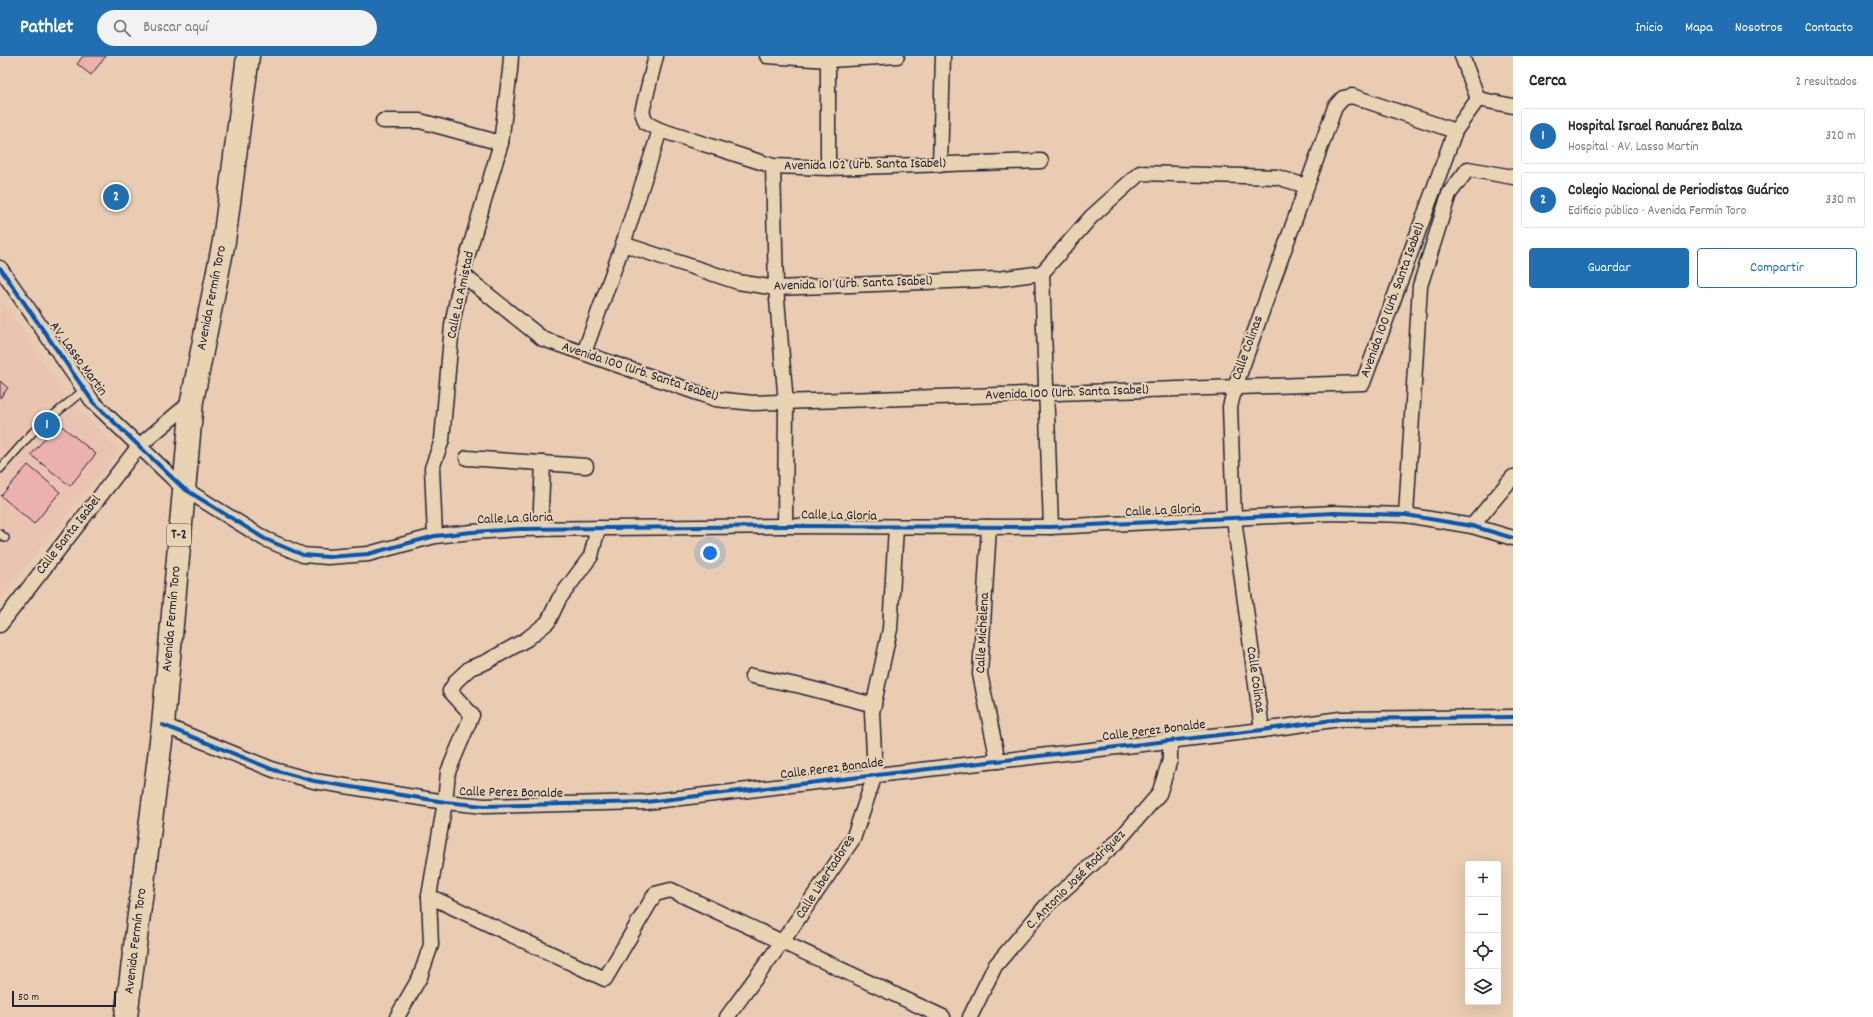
<!DOCTYPE html>
<html lang="es">
<head>
<meta charset="utf-8">
<style>
  :root { --surface:#fff; --page:#f2f2f3; --text:#2b2b33; --muted:#7c7c81; --line:#e1e1e2; --accent:#1f6fb2 }
  body { margin:0; font-family:Dekko,sans-serif; background:var(--page); color:var(--text) }
  .controls { position:absolute; right:12px; bottom:12px; display:grid; overflow:hidden; border-radius:4px; box-shadow:0 4px 16px #0002 }
  .controls button { width:36px; height:36px; display:grid; place-items:center; padding:0; border:0; border-bottom:1px solid var(--line); background:var(--surface); color:var(--text); font:20px sans-serif }
  .scale { position:absolute; left:12px; bottom:10px; width:104px; box-sizing:border-box; padding-left:4px; border:2px solid #22223b; border-top:0; font-size:11px; line-height:14px; white-space:nowrap; color:#22223b; -webkit-text-stroke:3px #e8d3b2; paint-order:stroke }
  .you { position:absolute; left:710px; top:497px; width:14px; height:14px; margin:-10px; border:3px solid #fff; border-radius:50%; background:#1a73e8; box-shadow:0 0 0 6px #1a73e833 }
  .badge { display:grid; place-items:center; width:26px; height:26px; border-radius:50%; background:var(--accent); color:#fff; font-size:13px; font-weight:700 }
  .pin { position:absolute; translate:-50% -50%; border:2px solid #fff; box-shadow:0 1px 4px #0006 }
  .list { margin:0; padding:0; list-style:none }
  h2 { display:flex; justify-content:space-between; align-items:center; height:52px; margin:0; padding:0 16px; font-size:17px }
  h2 small { font-size:13px; font-weight:400; color:var(--muted) }
  .list li { display:grid; grid-template-columns:26px 1fr auto; gap:12px; align-items:center; box-sizing:border-box; height:56px; margin:0 8px 8px; padding:0 8px; border:1px solid var(--line); border-radius:4px }
  .list b { display:block; font-size:15px; white-space:nowrap }
  .list p { margin:0; font-size:13px; white-space:nowrap; color:var(--muted) }
  .list em { font-size:13px; font-style:normal; color:var(--muted) }
  .actions { display:flex; gap:8px; padding:12px 16px }
  .actions a { flex:1; padding:9px 0; border:1px solid var(--accent); border-radius:4px; text-align:center; font-size:14px; color:var(--accent) }
  .actions .main { background:var(--accent); color:#fff }
  .icon { flex:none; width:22px; height:22px; fill:none; stroke:currentColor; stroke-width:2; stroke-linecap:round; stroke-linejoin:round }
  .map { position:relative; flex:none; width:1513px; height:961px; overflow:hidden }
  header { display:flex; align-items:center; gap:24px; box-sizing:border-box; height:56px; padding:0 20px; background:var(--accent); color:#fff }
  header strong { font-size:19px }
  nav { display:flex; gap:22px; margin-inline-start:auto; font-size:14px }
  .search { width:280px; height:36px; background:var(--page); display:flex; align-items:center; gap:10px; box-sizing:border-box; padding:0 14px; border-radius:22px; color:var(--muted); font-size:15px }
  main { display:flex }
  aside { flex:1; background:var(--surface) }
  .map>svg:first-child { display:block }
  .built { fill:#eac4b0 }
  .building { fill:#ecb0ad; stroke:#22223b }
  .lines { fill:none; stroke-linecap:round; stroke-linejoin:round }
  .lane-casing { stroke:#22223b; stroke-width:10 }
  .street-casing { stroke:#22223b; stroke-width:17 }
  .highway-casing { stroke:#22223b; stroke-width:25 }
  .lane { stroke:#e8d3b2; stroke-width:7 }
  .street { stroke:#e8d3b2; stroke-width:14 }
  .highway { stroke:#e8d3b2; stroke-width:22 }
  .cycleway-casing { stroke:#e8d3b2; stroke-width:6 }
  .cycleway { stroke:#0057b8; stroke-width:4 }
  .labels { text-anchor:middle; dominant-baseline:central; stroke-width:4; stroke-linejoin:round; paint-order:stroke }
  .shield { fill:#e8d3b2; stroke:#5d575f; stroke-width:1 }
  .shield-label { font-size:13px; font-weight:bold; fill:#22223b }
  .street-label { font-size:14px; fill:#22223b; stroke:#e8d3b2 }
</style>
</head>
<body>
<header>
<strong>Pathlet</strong>
<div class="search"><svg class="icon" aria-label="search" viewBox="0 0 24 24"><circle cx="10" cy="10" r="6"/><path d="M15 15l6 6"/></svg>Buscar aquí</div>
<nav><a>Inicio</a><a>Mapa</a><a>Nosotros</a><a>Contacto</a></nav>
</header>
<main>
<div class="map">
<svg width="1513" height="961" viewBox="0 0 1513 961">
  <rect width="100%" height="100%" fill="#e9ccb1"/>
  <filter id="ink" filterUnits="userSpaceOnUse"><feTurbulence type="fractalNoise" baseFrequency=".025" numOctaves="2"/><feDisplacementMap in="SourceGraphic" scale="8" xChannelSelector="R" yChannelSelector="G"/><feConvolveMatrix kernelMatrix="1 2 1 2 8 2 1 2 1" color-interpolation-filters="sRGB"/></filter>
  <g filter="url(#ink)">
    <!-- built -->
    <path class="built" d="M0,242L68,343L119,395L0,542Z"/>
    <!-- building -->
    <g class="building">
      <path d="M83,0H106L91,19L77,8Z"/>
      <path d="M0,325L8,332L0,342Z"/>
      <path d="M58,367L96,398L70,430L31,399Z"/>
      <path d="M28,409L60,436L34,468L1,440Z"/>
    </g>
    <g class="lines">
      <defs>
        <g id="lane">
          <path d="M0,413L33,376L84,334"/>
          <path d="M0,478L5,482"/>
        </g>
        <g id="street">
          <path d="M656,0L642,56L646,67L660,74L773,110L828,112L1041,105"/>
          <path d="M767,0L829,4L897,0"/>
          <path d="M1462,0L1478,43"/>
          <path d="M383,65H420L501,87"/>
          <path d="M940,109L943,0"/>
          <path d="M773,110L776,232L786,347L785,470"/>
          <path d="M828,112V0"/>
          <path d="M623,188L738,226L776,232L998,223L1042,217"/>
          <path d="M0,212L93,346L139,390L183,432L265,483L303,499L328,501L368,498L435,480L472,476L521,473L785,470L1051,471L1334,457L1406,459L1472,470L1513,482"/>
          <path d="M1042,217L1091,161L1140,117L1277,121L1306,130"/>
          <path d="M1042,217L1051,471"/>
          <path d="M462,218L543,283L715,343L753,347L1363,327L1455,75L1478,43L1513,50"/>
          <path d="M584,297L623,188L660,74"/>
          <path d="M467,402L586,410"/>
          <path d="M1406,459L1420,230L1449,138L1468,113L1513,121"/>
          <path d="M1472,470L1513,421"/>
          <path d="M989,471L980,618L998,705"/>
          <path d="M540,473L543,407"/>
          <path d="M435,480L432,412L442,384L452,269L462,218L501,87L510,14L511,0"/>
          <path d="M0,569L139,390L192,345"/>
          <path d="M752,620L801,630L874,649"/>
          <path d="M163,669L274,714L314,725L445,746L484,750L646,746L1262,674L1340,663L1513,661"/>
          <path d="M1262,674L1234,463L1230,351L1235,331L1335,51L1343,42L1352,40L1455,75"/>
          <path d="M429,840L605,923L655,838L671,834L943,961"/>
          <path d="M397,961L420,921L431,889L429,840L445,746L448,716L472,659L450,635L456,625L470,612L486,606L527,583L548,566L559,543L591,500L598,472"/>
          <path d="M727,961L782,886L853,783L875,719L872,656L890,573L896,471"/>
          <path d="M970,961L995,910L1046,850L1118,785L1159,738L1170,704V684"/>
        </g>
        <path id="highway" d="M126,961L163,669L192,345L224,185L248,0"/>
      </defs>
      <!-- lane casing -->
      <use href="#lane" class="lane-casing"/>
      <!-- street casing -->
      <use href="#street" class="street-casing"/>
      <!-- highway casing -->
      <use href="#highway" class="highway-casing"/>
      <!-- lane -->
      <use href="#lane" class="lane"/>
      <!-- street -->
      <use href="#street" class="street"/>
      <!-- highway -->
      <use href="#highway" class="highway"/>
      <defs>
        <g id="cycleway">
          <path d="M0,212L93,346L139,390L183,432L265,483L303,499L328,501L368,498L435,480L472,476L521,473L785,470L1051,471L1334,457L1406,459L1472,470L1513,482"/>
          <path d="M163,669L274,714L314,725L445,746L484,750L646,746L1262,674L1340,663L1513,661"/>
        </g>
      </defs>
      <!-- cycleway casing -->
      <use href="#cycleway" class="cycleway-casing"/>
      <!-- cycleway -->
      <use href="#cycleway" class="cycleway"/>
    </g>
  </g>
  <g class="labels">
    <!-- shield labels -->
    <rect class="shield" x="167" y="468" width="24" height="22" rx="3"/>
    <g class="shield-label">
      <text x="179" y="479">T-2</text>
    </g>
    <!-- street labels -->
    <g class="street-label">
      <text transform="translate(865 109) rotate(-1)">Avenida 102 (Urb. Santa Isabel)</text>
      <text transform="translate(853 228) rotate(-2)">Avenida 101 (Urb. Santa Isabel)</text>
      <text transform="translate(461 239) rotate(-78)">Calle La Amistad</text>
      <text transform="translate(212 242) rotate(-79)">Avenida Fermín Toro</text>
      <text transform="translate(1393 244) rotate(-70)">Avenida 100 (Urb. Santa Isabel)</text>
      <text transform="translate(1248 292) rotate(-70)">Calle Colinas</text>
      <text transform="translate(78 303) rotate(54)">AV. Lasso Martin</text>
      <text transform="translate(640 316) rotate(18)">Avenida 100 (Urb. Santa Isabel)</text>
      <text transform="translate(1067 337) rotate(-2)">Avenida 100 (Urb. Santa Isabel)</text>
      <text transform="translate(1163 455) rotate(-3)">Calle La Gloria</text>
      <text transform="translate(839 460) rotate(1)">Calle La Gloria</text>
      <text transform="translate(515 463) rotate(-2)">Calle La Gloria</text>
      <text transform="translate(69 479) rotate(-52)">Calle Santa Isabel</text>
      <text transform="translate(172 563) rotate(-85)">Avenida Fermín Toro</text>
      <text transform="translate(983 577) rotate(-87)">Calle Michelena</text>
      <text transform="translate(1255 624) rotate(82)">Calle Colinas</text>
      <text transform="translate(1154 675) rotate(-7)">Calle Perez Bonalde</text>
      <text transform="translate(832 713) rotate(-7)">Calle Perez Bonalde</text>
      <text transform="translate(511 737) rotate(1)">Calle Perez Bonalde</text>
      <text transform="translate(826 821) rotate(-57)">Calle Libertadores</text>
      <text transform="translate(1076 824) rotate(-45)">C. Antonio José Rodriguez</text>
      <text transform="translate(136 885) rotate(-83)">Avenida Fermín Toro</text>
    </g>
  </g>
</svg>
<div class="controls">
<button>+</button>
<button>−</button>
<button><svg class="icon" aria-label="locate" viewBox="0 0 24 24"><circle cx="12" cy="12" r="6"/><path d="M12 2v4M12 18v4M2 12h4M18 12h4"/></svg></button>
<button><svg class="icon" aria-label="layers" viewBox="0 0 24 24"><path d="M12 4l9 5-9 5-9-5zM3 14l9 5 9-5"/></svg></button>
</div>
<div class="scale">50 m</div>
<div class="you"></div>
<div class="pin badge" style="left:47px;top:369px">1</div>
<div class="pin badge" style="left:116px;top:141px">2</div>
</div>
<aside>
<h2>Cerca<small>2 resultados</small></h2>
<ul class="list">
<li><span class="badge">1</span><div><b>Hospital Israel Ranuárez Balza</b><p>Hospital · AV. Lasso Martin</p></div><em>320 m</em></li>
<li><span class="badge">2</span><div><b>Colegio Nacional de Periodistas Guárico</b><p>Edificio público · Avenida Fermín Toro</p></div><em>330 m</em></li>
</ul>
<div class="actions"><a class="main">Guardar</a><a>Compartir</a></div>
</aside>
</main>
</body>
</html>
